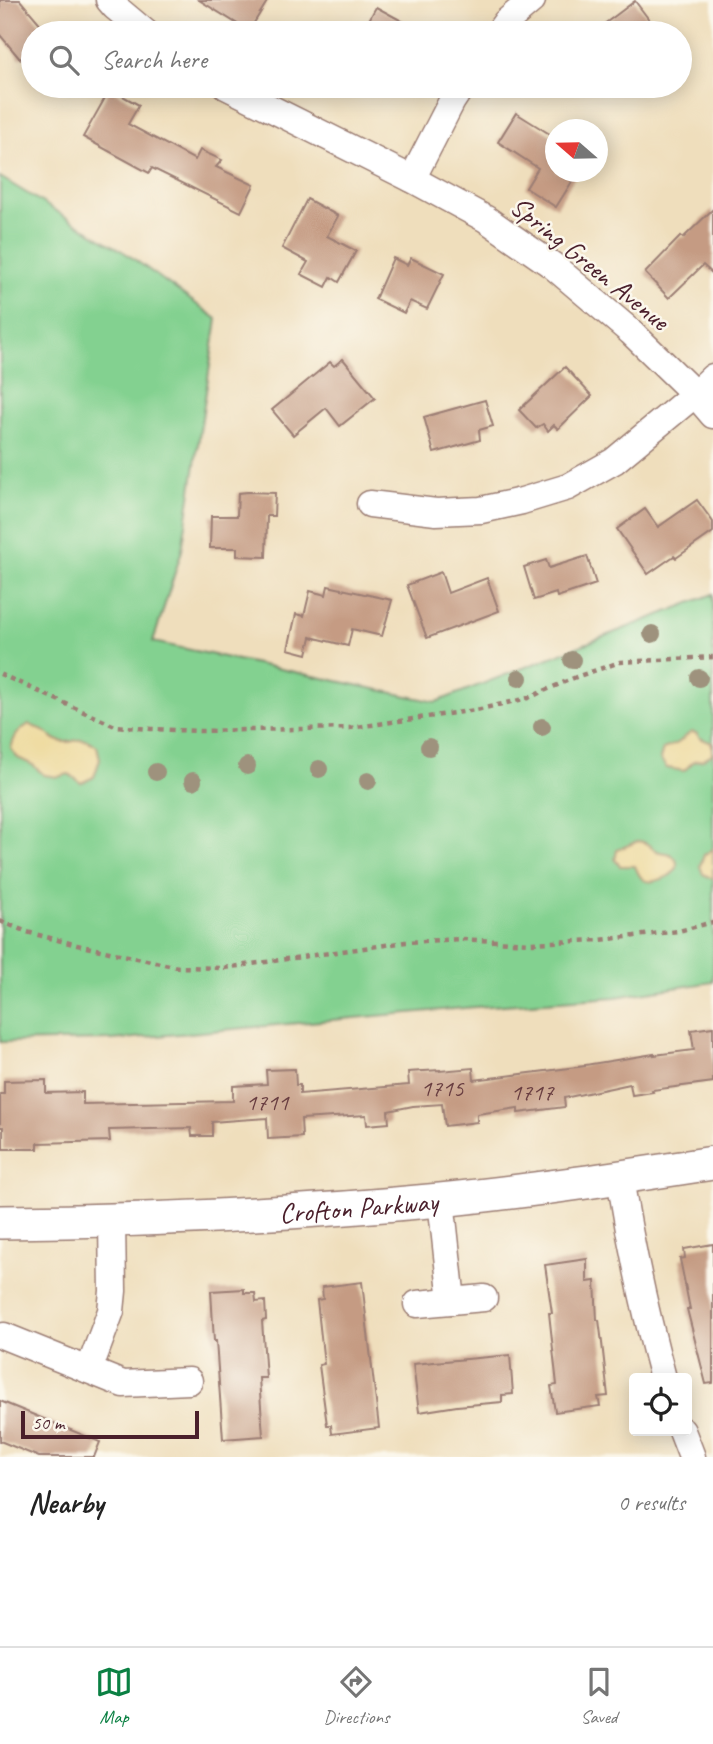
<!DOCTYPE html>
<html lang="en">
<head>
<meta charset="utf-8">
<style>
  :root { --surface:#fff; --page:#f6f6f6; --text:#222; --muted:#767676; --line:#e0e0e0; --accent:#0b8043 }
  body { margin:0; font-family:Caveat,sans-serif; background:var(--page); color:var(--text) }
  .controls { position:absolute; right:21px; bottom:21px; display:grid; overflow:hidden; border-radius:7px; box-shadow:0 4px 18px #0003 }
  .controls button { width:63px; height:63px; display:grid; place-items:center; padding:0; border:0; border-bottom:2px solid var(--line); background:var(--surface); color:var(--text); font:35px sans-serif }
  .compass { position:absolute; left:545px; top:119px; width:63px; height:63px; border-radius:50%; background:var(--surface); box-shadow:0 4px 18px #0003; rotate:290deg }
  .scale { position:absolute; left:21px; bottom:18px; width:178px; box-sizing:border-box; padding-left:7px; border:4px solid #4a1f2b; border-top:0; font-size:19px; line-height:24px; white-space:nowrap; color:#4a1f2b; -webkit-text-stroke:5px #fbf7ec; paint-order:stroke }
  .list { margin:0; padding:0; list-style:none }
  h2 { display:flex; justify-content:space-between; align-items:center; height:91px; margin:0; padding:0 28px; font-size:30px }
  h2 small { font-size:23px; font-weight:400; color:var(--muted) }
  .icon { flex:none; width:38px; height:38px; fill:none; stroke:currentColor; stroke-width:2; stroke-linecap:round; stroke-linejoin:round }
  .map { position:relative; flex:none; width:713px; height:1457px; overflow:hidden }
  .search { position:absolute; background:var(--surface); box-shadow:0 4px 18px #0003; left:21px; right:21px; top:21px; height:77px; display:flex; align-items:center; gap:18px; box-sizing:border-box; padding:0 24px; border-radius:38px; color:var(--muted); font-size:26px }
  .sheet { height:189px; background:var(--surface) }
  nav { display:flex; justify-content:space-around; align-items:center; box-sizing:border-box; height:98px; border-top:2px solid var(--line); background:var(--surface); font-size:19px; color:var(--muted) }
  nav a { display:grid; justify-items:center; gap:4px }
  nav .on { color:var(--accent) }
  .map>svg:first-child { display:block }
  .green { fill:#83d190; stroke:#66785e; stroke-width:2 }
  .sand { fill:#eeda9e; stroke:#9c7c64; stroke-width:2 }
  .building { fill:#c59b83 }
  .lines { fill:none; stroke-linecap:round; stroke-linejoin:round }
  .minor-casing { stroke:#9c7e74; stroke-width:29 }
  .tertiary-casing { stroke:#9c7e74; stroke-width:36 }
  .path { stroke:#9c7e74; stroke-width:4.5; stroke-dasharray:5 5; stroke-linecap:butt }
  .minor { stroke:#fff; stroke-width:26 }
  .tertiary { stroke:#fff; stroke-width:33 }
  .tree { fill:#9e927d }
  .labels { text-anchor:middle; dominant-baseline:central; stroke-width:5; stroke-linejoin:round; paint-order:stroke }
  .number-label { font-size:24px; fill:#693e41 }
  .street-label { font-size:28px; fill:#4a1f2b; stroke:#fbf7ec }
</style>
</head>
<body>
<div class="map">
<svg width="713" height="1457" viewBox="0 0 713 1457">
  <rect width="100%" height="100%" fill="#fbf7ec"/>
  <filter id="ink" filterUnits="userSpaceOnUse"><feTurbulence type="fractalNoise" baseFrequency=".0143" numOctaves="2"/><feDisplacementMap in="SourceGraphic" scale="14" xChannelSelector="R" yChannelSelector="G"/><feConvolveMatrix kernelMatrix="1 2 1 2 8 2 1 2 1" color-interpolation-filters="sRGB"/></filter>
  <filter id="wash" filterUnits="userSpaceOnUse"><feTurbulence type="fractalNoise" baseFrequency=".00686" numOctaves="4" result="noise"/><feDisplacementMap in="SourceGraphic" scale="28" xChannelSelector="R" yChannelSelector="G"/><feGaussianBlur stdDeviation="1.57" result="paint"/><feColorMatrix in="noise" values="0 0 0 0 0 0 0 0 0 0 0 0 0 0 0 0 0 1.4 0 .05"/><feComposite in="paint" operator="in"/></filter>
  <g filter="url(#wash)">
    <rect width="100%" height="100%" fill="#efdebc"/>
    <!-- green -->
    <path class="green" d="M0,177L127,254L217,319L182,550L153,642L436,702L713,594V982L615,997L475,1007L112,1040L0,1042Z"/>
    <!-- sand -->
    <g class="sand">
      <path d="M29,724C34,727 40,729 45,732C50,735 53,739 59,741C75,746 79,732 97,746L100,759L94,777L81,783L69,774L58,777L44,775L33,765L18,758L11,749C14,736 18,731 29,724Z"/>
      <path d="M691,732L696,733L700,738L712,743V754L702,760L694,761L684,771L667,768L660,759L663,749L678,743Z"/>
      <path d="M638,841C650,842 649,848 657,851C663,854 668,851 673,856C689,872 654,886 644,880C639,877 637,871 635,866H620L615,860L617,850Z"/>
      <path d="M713,849V879L703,874L700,866L704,855Z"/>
    </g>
    <g id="blocks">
      <!-- building -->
      <g class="building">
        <path d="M0,0H20L48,33H33V48L20,59L0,35Z"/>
        <path d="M199,0H268L249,31Z"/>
        <path d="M635,1L659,33H592L615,16Z"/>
        <path d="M376,7L424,33H362Z"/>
        <path d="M110,89L139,105L128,124L195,160L200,150L222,160L216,167L254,185L241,212L152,168L149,173L83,137Z"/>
        <path d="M516,113L556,138V172H578L556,207L526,188L538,168L498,142Z"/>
        <path d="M307,199L338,216L327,236L356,251L339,282L331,277L326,287L301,274L308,262L282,248Z"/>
        <path d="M713,209V274L703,265L669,298L645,273L681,236L683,238Z"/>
        <path d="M393,258L407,265L411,258L444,274L427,309L410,301L404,313L375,299Z"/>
        <path d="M343,359L375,398L340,426L326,408L293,435L272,410L330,362L334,366Z"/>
        <path d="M565,367L592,396L558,429L554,425L548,431L543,424L536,428L519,410Z"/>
        <path d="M485,400L493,426L479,430L480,440L434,453L424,417Z"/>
        <path d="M248,492L275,493L274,516H267L266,557L237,556V548H210L211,516H237L238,493Z"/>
        <path d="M697,500L713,522V532L676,558L674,556L648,574L617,529L645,509L658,527Z"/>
        <path d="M587,556L596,584L557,597L556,593L534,600L524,567L546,560L549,568Z"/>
        <path d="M441,572L448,593L487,578L499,611L427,638L407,585Z"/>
        <path d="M328,586L392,600L382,636L352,629L348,646L311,637L307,654L288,649L296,614L304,616L310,591L326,595Z"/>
        <path d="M713,1027V1082L652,1090L653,1092L632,1095L630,1084L564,1098L565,1107L518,1113V1108L477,1114V1122L445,1126L442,1104L413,1106L388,1111L389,1123L367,1125L366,1115L301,1119L302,1137L268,1139L267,1118L238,1120L212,1122V1136H192L191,1128L109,1130L110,1141L38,1143V1149H3V1127H0V1094H4V1081L46,1080V1093L83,1092V1104L233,1101V1086L267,1084L266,1070L295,1069L296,1085H300V1094L409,1085L408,1072L440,1070V1071L473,1068L474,1080L585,1066V1065L654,1054V1055L694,1050L691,1030Z"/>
        <path d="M713,1244V1383L706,1384L687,1309H690L680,1259L685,1258L684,1249Z"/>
        <path d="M587,1259V1282L595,1281L597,1320H599L602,1343L608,1396L598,1397L600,1406L555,1412L551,1386L557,1385L549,1313H552L545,1265Z"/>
        <path d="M362,1282L379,1428L332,1434L331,1425H327L319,1365L324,1364L317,1300L323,1299L322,1287Z"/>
        <path d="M244,1289V1293H255L256,1302L265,1301L266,1320L262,1321L266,1378H259L263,1436L223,1439L216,1341H214L211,1291Z"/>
        <path d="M510,1355L513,1394L502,1395V1402L457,1406L419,1412L413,1364Z"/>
        <path d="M0,1401L100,1442L94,1457H39L0,1441Z"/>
      </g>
    </g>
  </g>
  <g filter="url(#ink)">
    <use href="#blocks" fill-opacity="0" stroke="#9c7e74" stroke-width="2"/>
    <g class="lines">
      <defs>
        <g id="minor">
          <path d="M109,0L115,7L146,33"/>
          <path d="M498,33L506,22L532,0"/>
          <path d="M226,86L412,179L486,219L552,265L631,332L695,394L713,415"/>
          <path d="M412,179L452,101L462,86"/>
          <path d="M370,504L436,512L481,510L522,501L568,487L614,461L695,394L713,377"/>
          <path d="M620,1178C631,1247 645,1311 663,1378"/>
          <path d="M441,1200L452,1301"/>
          <path d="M417,1304L484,1298"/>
          <path d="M4,1336L123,1384L189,1381"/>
          <path d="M89,1370L111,1311L113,1291L112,1221"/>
          <path d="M682,1431L692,1457"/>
        </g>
        <g id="tertiary">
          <path id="s1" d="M0,1222C147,1221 293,1214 440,1200C531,1191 622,1177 713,1163"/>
        </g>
      </defs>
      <!-- minor casing -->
      <use href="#minor" class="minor-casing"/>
      <!-- tertiary casing -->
      <use href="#tertiary" class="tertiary-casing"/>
      <!-- path -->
      <g class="path">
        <path d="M0,674L115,726L151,729L199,731L350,728L476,710L528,698L576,677L620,662L713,657"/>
        <path d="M0,921L27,932L77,945L128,956L178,967L224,968L406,942L461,939L529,943L600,940L679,931L713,922"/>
      </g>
      <!-- minor -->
      <use href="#minor" class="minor"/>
      <!-- tertiary -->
      <use href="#tertiary" class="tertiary"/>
    </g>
    <!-- trees -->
    <g class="tree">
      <circle cx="652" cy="634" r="9"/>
      <circle cx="572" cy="660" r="9"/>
      <circle cx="519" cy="678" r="9"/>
      <circle cx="699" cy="678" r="9"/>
      <circle cx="542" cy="727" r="9"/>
      <circle cx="429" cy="747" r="9"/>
      <circle cx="247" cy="766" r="9"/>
      <circle cx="319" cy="769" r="9"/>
      <circle cx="156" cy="772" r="9"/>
      <circle cx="193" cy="781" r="9"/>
      <circle cx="368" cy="781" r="9"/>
    </g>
  </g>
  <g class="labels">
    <!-- number labels -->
    <g class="number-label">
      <text x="442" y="1088">1715</text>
      <text x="532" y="1092">1717</text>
      <text x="267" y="1102">1711</text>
    </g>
    <!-- street labels -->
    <g class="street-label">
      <text transform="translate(590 263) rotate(39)">Spring Green Avenue</text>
      <text stroke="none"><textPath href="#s1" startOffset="359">Crofton Parkway</textPath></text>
    </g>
  </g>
</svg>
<div class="controls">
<button><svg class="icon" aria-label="locate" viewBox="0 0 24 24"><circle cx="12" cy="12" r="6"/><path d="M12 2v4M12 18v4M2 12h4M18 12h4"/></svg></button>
</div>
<svg class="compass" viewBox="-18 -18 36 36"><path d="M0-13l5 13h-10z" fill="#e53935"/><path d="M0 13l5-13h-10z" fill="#767676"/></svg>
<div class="scale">50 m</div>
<div class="search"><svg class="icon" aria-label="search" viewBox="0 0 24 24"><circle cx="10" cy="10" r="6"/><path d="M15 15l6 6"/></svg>Search here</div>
</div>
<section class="sheet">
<h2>Nearby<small>0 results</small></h2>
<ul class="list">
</ul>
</section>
<nav>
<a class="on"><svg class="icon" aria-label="map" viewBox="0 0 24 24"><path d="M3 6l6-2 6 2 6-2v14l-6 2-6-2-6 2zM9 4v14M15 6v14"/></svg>Map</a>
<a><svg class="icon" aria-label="directions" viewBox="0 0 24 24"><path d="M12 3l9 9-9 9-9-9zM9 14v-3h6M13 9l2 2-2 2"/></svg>Directions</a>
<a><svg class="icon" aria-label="saved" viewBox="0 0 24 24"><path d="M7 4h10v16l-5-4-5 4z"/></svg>Saved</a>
</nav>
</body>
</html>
